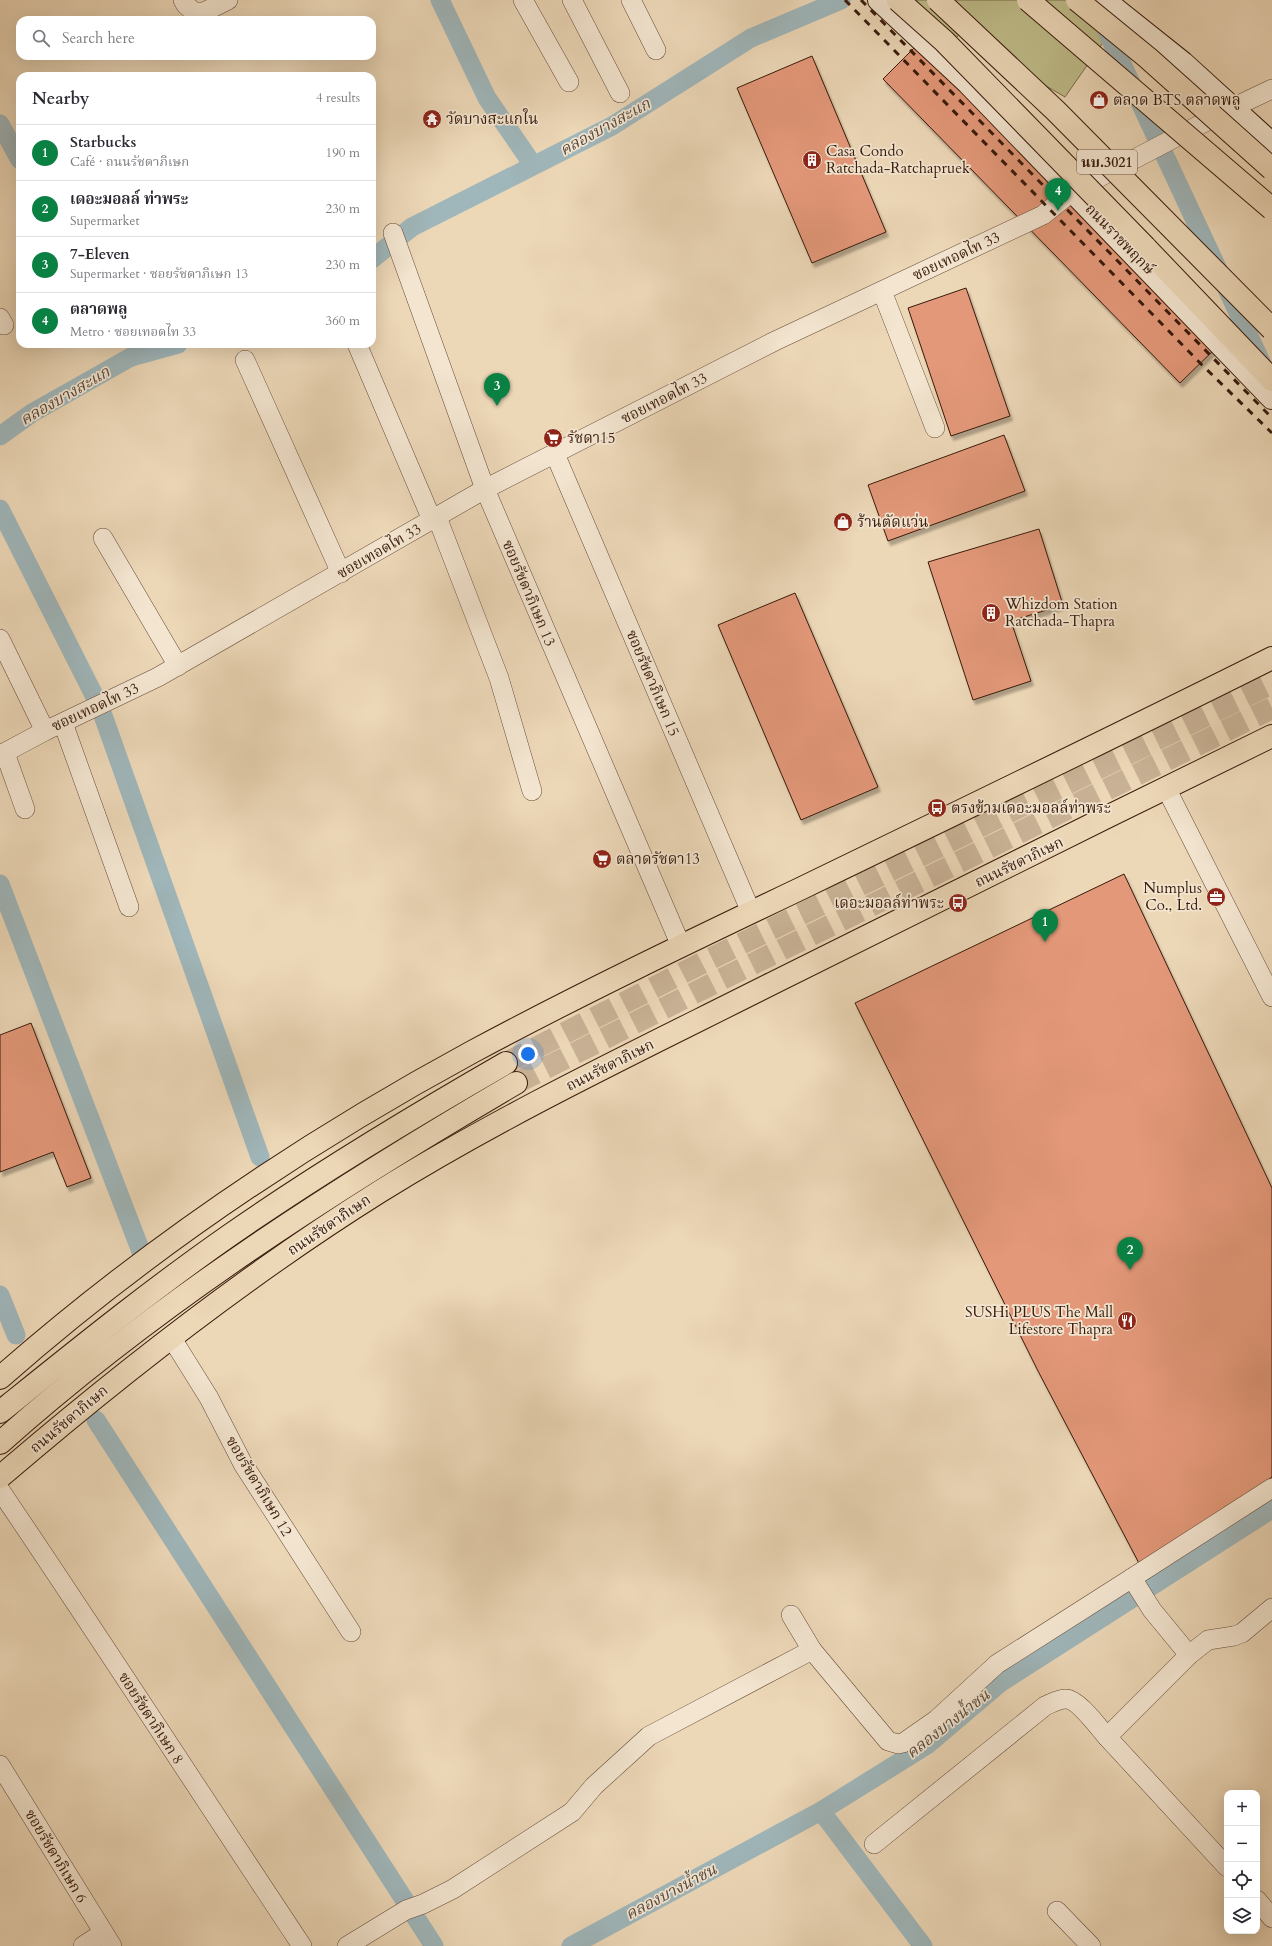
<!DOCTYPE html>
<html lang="en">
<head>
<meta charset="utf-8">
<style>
  :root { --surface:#fff; --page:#f2f2f3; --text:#2b2b33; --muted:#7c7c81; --line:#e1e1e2; --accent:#0b8043 }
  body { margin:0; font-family:Cardo,"Noto Serif Thai",serif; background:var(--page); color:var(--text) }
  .controls { position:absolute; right:12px; bottom:12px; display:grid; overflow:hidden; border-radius:8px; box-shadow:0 4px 16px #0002 }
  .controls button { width:36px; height:36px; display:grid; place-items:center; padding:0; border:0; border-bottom:1px solid var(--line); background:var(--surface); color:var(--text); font:20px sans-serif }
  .you { position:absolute; left:528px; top:1054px; width:14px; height:14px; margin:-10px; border:3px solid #fff; border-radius:50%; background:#1a73e8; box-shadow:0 0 0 6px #1a73e833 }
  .badge { display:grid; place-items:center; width:26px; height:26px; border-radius:50%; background:var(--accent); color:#fff; font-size:13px; font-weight:700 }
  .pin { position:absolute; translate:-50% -33px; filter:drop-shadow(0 1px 2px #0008) }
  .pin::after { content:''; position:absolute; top:21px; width:14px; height:12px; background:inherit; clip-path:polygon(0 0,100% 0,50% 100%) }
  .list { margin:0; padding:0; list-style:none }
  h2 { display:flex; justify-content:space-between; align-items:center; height:52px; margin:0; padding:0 16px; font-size:17px }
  h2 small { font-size:13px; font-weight:400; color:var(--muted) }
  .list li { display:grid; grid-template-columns:26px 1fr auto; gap:12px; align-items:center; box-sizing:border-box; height:56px; padding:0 16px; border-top:1px solid var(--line) }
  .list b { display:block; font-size:15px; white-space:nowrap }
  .list p { margin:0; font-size:13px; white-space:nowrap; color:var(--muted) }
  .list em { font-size:13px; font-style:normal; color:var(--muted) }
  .icon { flex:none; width:22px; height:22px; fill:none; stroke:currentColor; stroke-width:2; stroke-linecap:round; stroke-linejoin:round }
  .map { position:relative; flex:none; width:1272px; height:1946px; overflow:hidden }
  .search { position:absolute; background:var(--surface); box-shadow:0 4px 16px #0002; left:16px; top:16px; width:360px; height:44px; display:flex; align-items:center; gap:10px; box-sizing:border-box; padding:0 14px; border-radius:12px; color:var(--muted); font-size:15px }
  .panel { position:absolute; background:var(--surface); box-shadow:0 4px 16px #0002; left:16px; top:72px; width:360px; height:276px; border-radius:12px }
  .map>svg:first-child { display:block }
  .green { fill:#bebc8a; stroke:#7b6c4b }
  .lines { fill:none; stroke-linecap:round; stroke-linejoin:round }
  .canal { stroke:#9fb6ba; stroke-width:19 }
  .building { fill:#e39879; stroke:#381b0c; filter:url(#shadow) }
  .primary-tunnel { stroke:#c8b195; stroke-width:22; stroke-dasharray:22 11; stroke-linecap:butt }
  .street-casing { stroke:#654a37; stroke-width:20 }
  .secondary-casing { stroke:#381b0c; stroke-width:24 }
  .primary-casing { stroke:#381b0c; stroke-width:24 }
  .street { stroke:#f3e5d0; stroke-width:19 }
  .secondary { stroke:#f3e5d0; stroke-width:22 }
  .primary { stroke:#ecd7b7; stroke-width:22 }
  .rail { stroke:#381b0c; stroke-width:3; stroke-dasharray:7 7; stroke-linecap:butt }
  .primary-bridge-casing { stroke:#381b0c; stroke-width:24; stroke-linecap:butt }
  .primary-bridge { stroke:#ecd7b7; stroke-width:22 }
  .labels { text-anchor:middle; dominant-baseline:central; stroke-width:3.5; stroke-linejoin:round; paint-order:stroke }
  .shield { fill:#f3e5d0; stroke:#705847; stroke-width:1 }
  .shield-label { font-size:14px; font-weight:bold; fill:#381b0c }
  .poi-label { font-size:15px; fill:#381b0c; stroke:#f3e5d0; text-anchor:start }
  .street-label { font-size:15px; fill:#381b0c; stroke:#f3e5d0 }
  .water-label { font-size:16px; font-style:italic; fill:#574a40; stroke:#f3e5d0 }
</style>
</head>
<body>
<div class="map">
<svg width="1272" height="1946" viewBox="0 0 1272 1946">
  <defs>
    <filter id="shadow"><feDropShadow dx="2.5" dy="4.5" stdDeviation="1" flood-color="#0004"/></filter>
  </defs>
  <rect width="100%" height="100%" fill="#ecd7b7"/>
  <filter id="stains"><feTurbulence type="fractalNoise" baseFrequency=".005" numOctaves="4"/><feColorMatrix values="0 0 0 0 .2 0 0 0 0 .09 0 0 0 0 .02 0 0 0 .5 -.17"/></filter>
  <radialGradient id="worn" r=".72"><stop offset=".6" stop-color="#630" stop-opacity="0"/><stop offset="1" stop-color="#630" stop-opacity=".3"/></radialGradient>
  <!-- green -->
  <path class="green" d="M891,0H1094L1118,21L1065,97L959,35L943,50Z"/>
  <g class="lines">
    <!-- canal -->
    <g class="canal">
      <path d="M440,0L487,98L533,165"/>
      <path d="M1102,21L1263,366"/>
      <path d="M0,124L20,160"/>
      <path d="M372,259L412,227L612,126L751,38L841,0"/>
      <path d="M0,436L32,413L131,357L178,344"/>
      <path d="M0,509L100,707L260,1157"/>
      <path d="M0,884L142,1254"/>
      <path d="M0,1295L16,1335"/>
      <path d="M96,1420L434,1946"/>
      <path d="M821,1811L923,1946"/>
      <path d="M571,1946L821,1811L927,1745L1000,1683L1272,1509"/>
    </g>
  </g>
  <!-- building -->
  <g class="building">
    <path d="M922,40L1219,345L1180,383L883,79Z"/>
    <path d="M812,56L886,232L812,263L737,88Z"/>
    <path d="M966,288L1010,416L951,436L908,308Z"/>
    <path d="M1004,435L1025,491L888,541L868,485Z"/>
    <path d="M1039,529L1063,605L1011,621L1031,681L973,700L928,562Z"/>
    <path d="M795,593L878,787L801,820L718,625Z"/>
    <path d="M1124,874L1272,1188V1477L1141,1567L1038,1371L855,1003Z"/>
    <path d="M31,1023L91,1178L67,1187L53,1152L0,1172V1035Z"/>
  </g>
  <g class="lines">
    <!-- primary-tunnel -->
    <g class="primary-tunnel">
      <path d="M506,1063L708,960L1272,683"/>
      <path d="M516,1083L718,981L1272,708"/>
    </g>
    <defs>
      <g id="street">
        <path d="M183,0L186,5L194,12H204L228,0"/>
        <path d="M523,0L569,82"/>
        <path d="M572,0L620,93"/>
        <path d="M631,0L656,50"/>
        <path d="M393,233L485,489L681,946"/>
        <path d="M882,291L935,428"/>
        <path d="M0,318L4,325"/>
        <path d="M357,344L432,520"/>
        <path d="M245,360L341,573"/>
        <path d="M555,454L751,912"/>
        <path d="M437,517L499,678L532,791"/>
        <path d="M103,538L178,666"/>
        <path d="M0,639L45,731"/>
        <path d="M63,723L129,907"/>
        <path d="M5,753L25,809"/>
        <path d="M0,755L45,731L158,677L485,489L775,341L1043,215L1073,191L1232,108L1272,89"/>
        <path d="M1166,788L1272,997"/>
        <path d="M171,1337L209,1398L243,1464L351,1632"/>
        <path d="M0,1490C102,1641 201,1794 302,1946"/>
        <path d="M1132,1578L1272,1488"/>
        <path d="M791,1615L812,1650"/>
        <path d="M1107,1737L1227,1867"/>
        <path d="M0,1765L112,1946"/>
        <path d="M874,1844L1045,1706C1052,1703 1058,1699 1066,1699C1078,1699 1099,1728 1107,1737L1189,1655L1208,1640L1234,1636L1242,1633L1272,1608"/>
        <path d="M1257,1900L1272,1918"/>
        <path d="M1057,1911L1091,1946"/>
        <path d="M83,1946L103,1933"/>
        <path d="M347,1946L406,1910L423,1904L453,1889L572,1812L594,1786L649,1736L812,1650L888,1741L898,1744L903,1743L936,1720L997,1664L1132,1578L1152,1610L1189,1655"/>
      </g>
      <g id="secondary">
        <path d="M879,0L968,83L1272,398"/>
        <path d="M1104,0L1183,63L1272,144"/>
      </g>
      <g id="primary">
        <path d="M1145,247L1272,380"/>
        <path d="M0,1378C143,1252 304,1143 472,1052C580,994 691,941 802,888C959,812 1116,736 1272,658"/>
        <path d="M0,1412C76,1351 151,1290 230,1235C319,1173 412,1117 506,1063"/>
        <path d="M0,1443C157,1303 335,1189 516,1083"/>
        <path d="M0,1477C120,1374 245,1276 379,1192C506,1113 640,1050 773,983C939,901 1105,817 1272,736"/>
      </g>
    </defs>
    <!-- street casing -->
    <use href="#street" class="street-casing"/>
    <!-- secondary casing -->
    <use href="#secondary" class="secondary-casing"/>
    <!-- primary casing -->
    <use href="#primary" class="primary-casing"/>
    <!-- street -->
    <use href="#street" class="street"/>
    <!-- secondary -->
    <use href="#secondary" class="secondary"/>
    <!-- primary -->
    <use href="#primary" class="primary"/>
    <!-- rail -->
    <g class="rail">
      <path d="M845,0L1201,364L1272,433"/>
      <path d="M861,0L1272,418"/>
    </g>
    <defs>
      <g id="primary-bridge">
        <path d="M898,0L944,41L1145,247"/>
        <path d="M938,0L1056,111L1272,329"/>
        <path d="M1028,0L1272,209"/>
        <path d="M1077,0L1148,58L1272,169"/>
      </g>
    </defs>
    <!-- primary-bridge casing -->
    <use href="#primary-bridge" class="primary-bridge-casing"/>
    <!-- primary-bridge -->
    <use href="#primary-bridge" class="primary-bridge"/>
  </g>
  <!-- icons -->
  <defs>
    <symbol id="shop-disc" viewBox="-11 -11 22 22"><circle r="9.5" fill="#8f2418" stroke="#f3e5d0"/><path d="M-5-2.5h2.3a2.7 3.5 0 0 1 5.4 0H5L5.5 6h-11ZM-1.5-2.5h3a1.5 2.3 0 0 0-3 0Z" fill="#fff"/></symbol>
    <symbol id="temple-disc" viewBox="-11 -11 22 22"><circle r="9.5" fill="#8f2418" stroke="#f3e5d0"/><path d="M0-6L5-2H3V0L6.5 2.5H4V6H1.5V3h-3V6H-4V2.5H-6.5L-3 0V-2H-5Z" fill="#fff"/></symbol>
    <symbol id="building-disc" viewBox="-11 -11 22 22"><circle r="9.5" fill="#8f2418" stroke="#f3e5d0"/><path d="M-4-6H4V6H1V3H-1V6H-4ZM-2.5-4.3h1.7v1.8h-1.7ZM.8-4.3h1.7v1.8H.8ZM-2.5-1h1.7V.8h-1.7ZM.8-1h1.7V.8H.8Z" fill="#fff"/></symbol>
    <symbol id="supermarket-disc" viewBox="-11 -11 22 22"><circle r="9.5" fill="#8f2418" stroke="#f3e5d0"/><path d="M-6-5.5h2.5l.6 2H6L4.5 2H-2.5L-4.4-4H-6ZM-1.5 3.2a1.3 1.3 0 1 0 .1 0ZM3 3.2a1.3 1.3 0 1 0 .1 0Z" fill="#fff"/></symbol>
    <symbol id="bus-disc" viewBox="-11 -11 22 22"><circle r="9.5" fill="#8f2418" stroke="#f3e5d0"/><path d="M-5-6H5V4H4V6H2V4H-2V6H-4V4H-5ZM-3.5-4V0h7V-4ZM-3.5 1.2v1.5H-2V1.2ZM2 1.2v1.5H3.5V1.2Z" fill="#fff"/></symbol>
    <symbol id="office-disc" viewBox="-11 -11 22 22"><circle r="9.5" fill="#8f2418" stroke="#f3e5d0"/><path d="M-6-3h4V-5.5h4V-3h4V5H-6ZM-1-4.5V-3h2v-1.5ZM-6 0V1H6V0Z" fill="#fff"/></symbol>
    <symbol id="restaurant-disc" viewBox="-11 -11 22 22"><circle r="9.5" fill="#8f2418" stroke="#f3e5d0"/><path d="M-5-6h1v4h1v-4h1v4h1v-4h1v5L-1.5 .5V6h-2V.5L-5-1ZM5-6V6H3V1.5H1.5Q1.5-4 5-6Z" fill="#fff"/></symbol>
  </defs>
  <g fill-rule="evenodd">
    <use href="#shop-disc" x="1088" y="89" width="22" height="22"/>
    <use href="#temple-disc" x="421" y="108" width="22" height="22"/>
    <use href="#building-disc" x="801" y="149" width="22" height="22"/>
    <use href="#supermarket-disc" x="542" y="427" width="22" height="22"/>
    <use href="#shop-disc" x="832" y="511" width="22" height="22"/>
    <use href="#building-disc" x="980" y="602" width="22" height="22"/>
    <use href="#bus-disc" x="926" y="797" width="22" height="22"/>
    <use href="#supermarket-disc" x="591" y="848" width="22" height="22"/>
    <use href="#office-disc" x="1205" y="886" width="22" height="22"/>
    <use href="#bus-disc" x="947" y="892" width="22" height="22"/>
    <use href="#restaurant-disc" x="1116" y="1310" width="22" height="22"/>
  </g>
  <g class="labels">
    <!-- shield labels -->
    <rect class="shield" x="1077" y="150" width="60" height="24" rx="3"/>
    <g class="shield-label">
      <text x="1107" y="162">นบ.3021</text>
    </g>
    <!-- poi labels -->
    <g class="poi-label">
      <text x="1113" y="100">ตลาด BTS ตลาดพลู</text>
      <text x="446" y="119">วัดบางสะแกใน</text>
      <text x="826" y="151">Casa Condo<tspan x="826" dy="17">Ratchada-Ratchapruek</tspan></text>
      <text x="567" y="438">รัชดา15</text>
      <text x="857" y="522">ร้านตัดแว่น</text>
      <text x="1005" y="604">Whizdom Station<tspan x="1005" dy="17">Ratchada-Thapra</tspan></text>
      <text x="951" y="808">ตรงข้ามเดอะมอลล์ท่าพระ</text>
      <text x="616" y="859">ตลาดรัชดา13</text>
      <text x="1202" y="888" text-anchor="end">Numplus<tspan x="1202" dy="17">Co., Ltd.</tspan></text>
      <text x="944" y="903" text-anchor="end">เดอะมอลล์ท่าพระ</text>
      <text x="1113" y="1312" text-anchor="end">SUSHi PLUS The Mall<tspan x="1113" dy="17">Lifestore Thapra</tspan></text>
    </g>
    <!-- street labels -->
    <g class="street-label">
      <text transform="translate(1120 239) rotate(46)">ถนนราชพฤกษ์</text>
      <text transform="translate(956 256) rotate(-25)">ซอยเทอดไท 33</text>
      <text transform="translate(664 398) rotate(-27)">ซอยเทอดไท 33</text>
      <text transform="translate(379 551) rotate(-30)">ซอยเทอดไท 33</text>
      <text transform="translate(529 593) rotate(67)">ซอยรัชดาภิเษก 13</text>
      <text transform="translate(653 683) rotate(67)">ซอยรัชดาภิเษก 15</text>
      <text transform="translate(95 707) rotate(-25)">ซอยเทอดไท 33</text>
      <text transform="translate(1019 862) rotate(-26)">ถนนรัชดาภิเษก</text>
      <text transform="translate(610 1065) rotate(-27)">ถนนรัชดาภิเษก</text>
      <text transform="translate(329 1225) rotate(-34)">ถนนรัชดาภิเษก</text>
      <text transform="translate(69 1419) rotate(-40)">ถนนรัชดาภิเษก</text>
      <text transform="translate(259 1486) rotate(59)">ซอยรัชดาภิเษก 12</text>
      <text transform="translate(151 1718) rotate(57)">ซอยรัชดาภิเษก 8</text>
      <text transform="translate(56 1856) rotate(59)">ซอยรัชดาภิเษก 6</text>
    </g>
    <!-- water labels -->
    <g class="water-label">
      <text transform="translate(605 127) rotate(-29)">คลองบางสะแก</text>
      <text transform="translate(65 396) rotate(-30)">คลองบางสะแก</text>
      <text transform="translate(948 1724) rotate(-38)">คลองบางน้ำชน</text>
      <text transform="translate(671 1892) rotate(-28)">คลองบางน้ำชน</text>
    </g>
  </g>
  <rect width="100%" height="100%" filter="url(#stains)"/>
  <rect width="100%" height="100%" fill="url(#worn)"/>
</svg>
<div class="controls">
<button>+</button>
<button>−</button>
<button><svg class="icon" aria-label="locate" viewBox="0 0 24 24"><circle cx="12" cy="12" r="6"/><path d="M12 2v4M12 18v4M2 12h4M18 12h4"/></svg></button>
<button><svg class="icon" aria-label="layers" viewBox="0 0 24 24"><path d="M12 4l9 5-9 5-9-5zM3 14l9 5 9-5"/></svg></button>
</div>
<div class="you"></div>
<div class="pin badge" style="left:1045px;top:942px">1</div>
<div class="pin badge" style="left:1130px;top:1270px">2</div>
<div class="pin badge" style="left:497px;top:406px">3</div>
<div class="pin badge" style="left:1058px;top:211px">4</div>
<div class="search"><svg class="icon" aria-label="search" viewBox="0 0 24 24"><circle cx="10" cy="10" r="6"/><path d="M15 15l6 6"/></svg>Search here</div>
<section class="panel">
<h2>Nearby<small>4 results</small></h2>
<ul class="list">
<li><span class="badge">1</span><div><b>Starbucks</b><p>Café · ถนนรัชดาภิเษก</p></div><em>190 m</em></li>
<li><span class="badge">2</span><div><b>เดอะมอลล์ ท่าพระ</b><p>Supermarket</p></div><em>230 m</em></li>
<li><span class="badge">3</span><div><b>7-Eleven</b><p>Supermarket · ซอยรัชดาภิเษก 13</p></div><em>230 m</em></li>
<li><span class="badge">4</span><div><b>ตลาดพลู</b><p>Metro · ซอยเทอดไท 33</p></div><em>360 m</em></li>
</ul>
</section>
</div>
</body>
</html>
